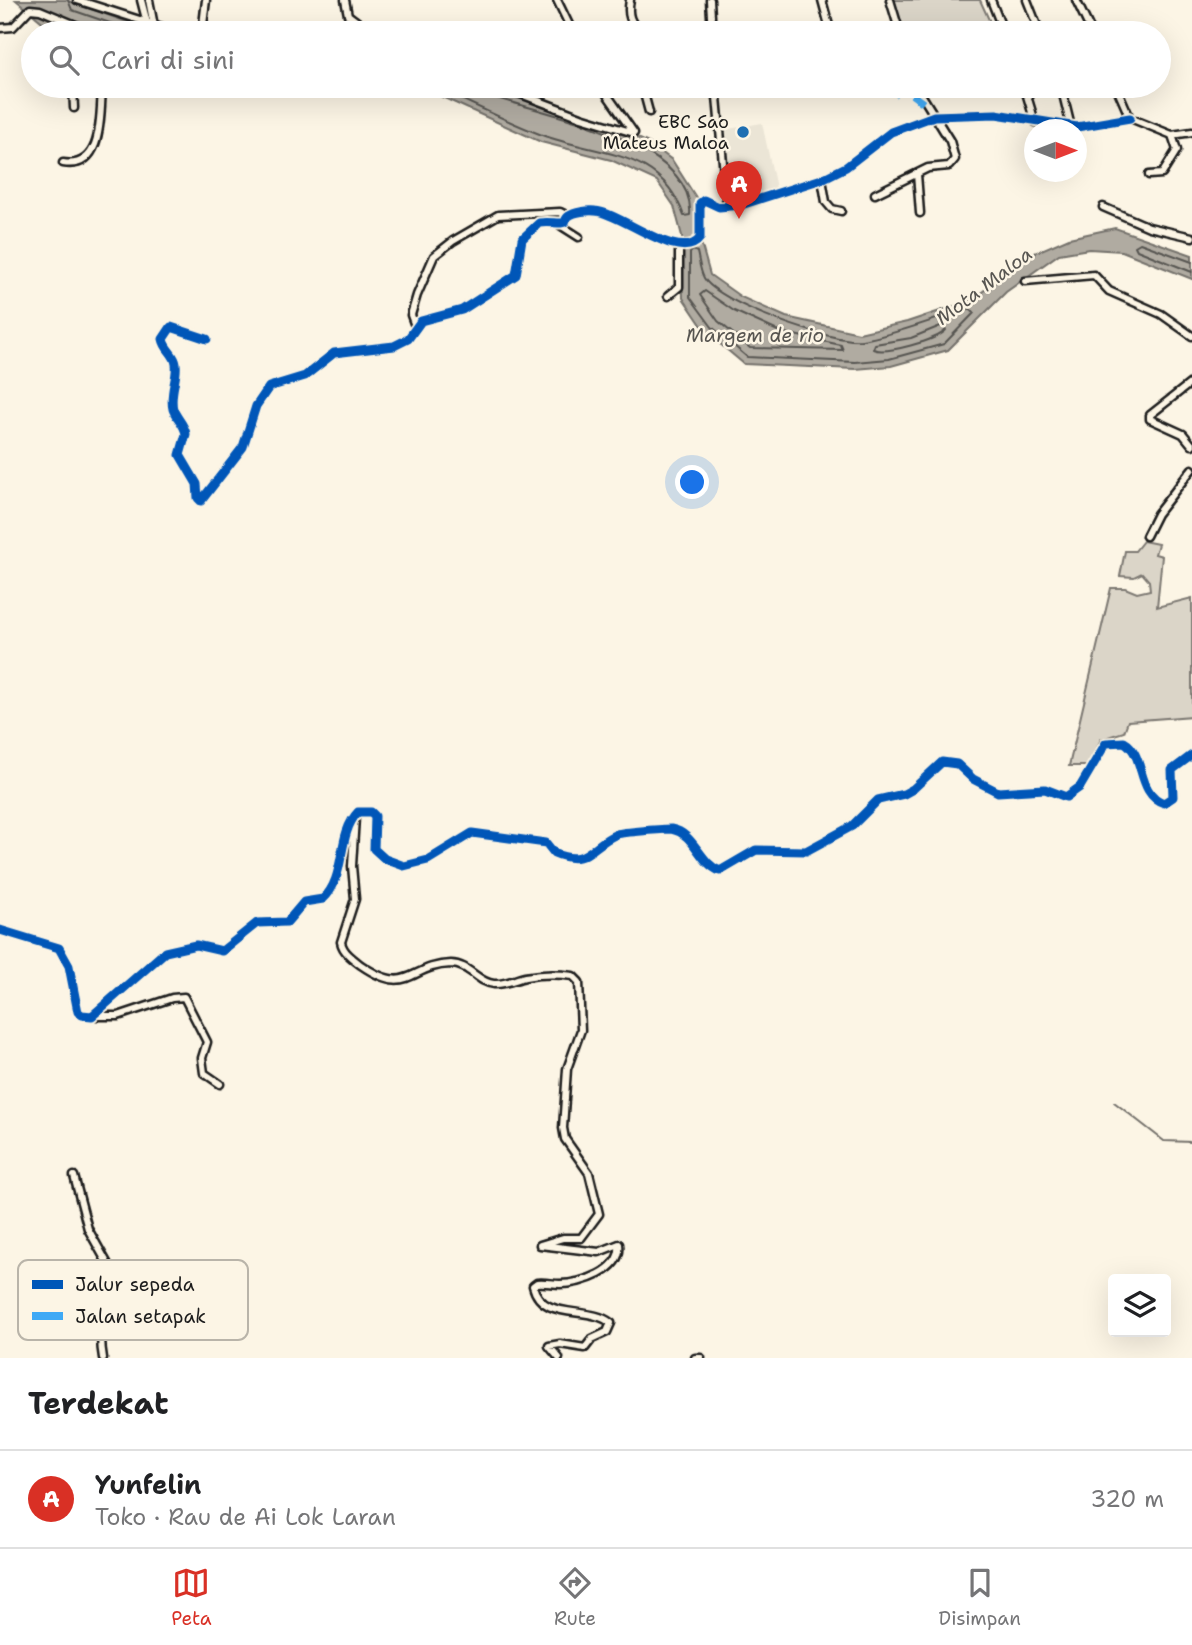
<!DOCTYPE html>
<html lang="id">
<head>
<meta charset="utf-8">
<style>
  :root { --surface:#fff; --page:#f6f6f6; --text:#202124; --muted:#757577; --line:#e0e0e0; --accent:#d93025 }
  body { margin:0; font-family:"Shantell Sans",sans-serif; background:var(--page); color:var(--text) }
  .controls { position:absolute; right:21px; bottom:21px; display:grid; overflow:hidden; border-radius:7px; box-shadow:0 7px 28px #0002 }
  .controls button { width:63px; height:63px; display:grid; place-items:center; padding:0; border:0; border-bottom:2px solid var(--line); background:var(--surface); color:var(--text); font:35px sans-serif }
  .compass { position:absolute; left:1024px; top:119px; width:63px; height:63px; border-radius:50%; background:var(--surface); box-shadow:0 7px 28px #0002; rotate:90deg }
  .you { position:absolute; left:693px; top:483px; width:24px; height:24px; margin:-18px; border:5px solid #fff; border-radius:50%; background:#1a73e8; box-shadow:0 0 0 10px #1a73e833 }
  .badge { display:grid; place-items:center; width:46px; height:46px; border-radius:50%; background:var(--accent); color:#fff; font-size:23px; font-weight:700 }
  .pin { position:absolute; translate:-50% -58px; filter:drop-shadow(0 2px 4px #0008) }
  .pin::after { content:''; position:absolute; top:37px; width:24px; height:21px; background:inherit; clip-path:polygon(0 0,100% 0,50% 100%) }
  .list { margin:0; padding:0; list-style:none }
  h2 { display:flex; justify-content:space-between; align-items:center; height:91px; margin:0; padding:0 28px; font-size:30px }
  h2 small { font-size:23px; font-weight:400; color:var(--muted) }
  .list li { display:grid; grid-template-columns:46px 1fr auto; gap:21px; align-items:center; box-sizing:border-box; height:98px; padding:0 28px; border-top:2px solid var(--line) }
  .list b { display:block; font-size:26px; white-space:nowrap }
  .list p { margin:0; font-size:23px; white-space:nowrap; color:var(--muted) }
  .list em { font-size:23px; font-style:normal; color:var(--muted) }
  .icon { flex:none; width:38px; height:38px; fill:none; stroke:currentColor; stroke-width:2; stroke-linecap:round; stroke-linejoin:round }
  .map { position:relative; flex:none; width:1192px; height:1358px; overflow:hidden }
  .search { position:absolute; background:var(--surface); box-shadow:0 7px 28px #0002; left:21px; right:21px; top:21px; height:77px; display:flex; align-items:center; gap:18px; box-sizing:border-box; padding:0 24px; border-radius:38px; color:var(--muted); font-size:26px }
  .sheet { height:189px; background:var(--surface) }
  nav { display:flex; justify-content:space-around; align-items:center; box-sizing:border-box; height:98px; border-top:2px solid var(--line); background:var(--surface); font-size:19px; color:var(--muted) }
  nav a { display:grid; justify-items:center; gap:4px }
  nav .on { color:var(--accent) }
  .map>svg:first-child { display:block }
  .built { fill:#ebe5d6 }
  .green { fill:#dbd5c8; stroke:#7c7872; stroke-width:2 }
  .water { fill:#b0aba1; stroke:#75726c; stroke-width:2 }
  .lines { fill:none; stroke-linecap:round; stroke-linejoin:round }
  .shore { stroke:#575551; stroke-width:2 }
  .stream { stroke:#75726c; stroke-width:2 }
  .minor-casing { stroke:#1c1c1c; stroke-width:11 }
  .minor { stroke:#fcf5e5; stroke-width:6 }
  .quiet { stroke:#3fa9f5; stroke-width:7; stroke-dasharray:14 7; stroke-linecap:butt }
  .cycleway-casing { stroke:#fcf5e5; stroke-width:13 }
  .cycleway { stroke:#0057b8; stroke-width:9 }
  .poi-dot { fill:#1f6fb2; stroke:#fcf5e5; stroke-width:2.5 }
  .labels { text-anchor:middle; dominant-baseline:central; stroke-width:5; stroke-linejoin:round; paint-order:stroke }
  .poi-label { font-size:18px; fill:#1c1c1c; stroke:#fcf5e5; text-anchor:end }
  .water-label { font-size:19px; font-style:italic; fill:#575551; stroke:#fcf5e5 }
  .key { fill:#fcf5e5; stroke:#b9b4a9; stroke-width:2 }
  .key-label { font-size:19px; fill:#1c1c1c }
</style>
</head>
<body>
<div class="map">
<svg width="1192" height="1358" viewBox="0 0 1192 1358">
  <rect width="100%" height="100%" fill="#fcf5e5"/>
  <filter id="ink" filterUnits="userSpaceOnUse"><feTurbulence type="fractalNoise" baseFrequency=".0143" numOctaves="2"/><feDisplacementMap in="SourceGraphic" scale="14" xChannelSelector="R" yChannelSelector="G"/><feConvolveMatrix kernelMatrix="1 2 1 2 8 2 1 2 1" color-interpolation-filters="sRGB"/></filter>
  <g filter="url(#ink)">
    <!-- built -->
    <path class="built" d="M762,123L776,188L728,201L723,130Z"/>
    <!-- green -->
    <g class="green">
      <path d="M894,0H980L995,33H904Z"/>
      <path d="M1143,541L1158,544L1155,554L1162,556L1157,607L1192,598V716L1128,721L1124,732L1101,739L1088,766H1069L1111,588H1125L1137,593L1150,590L1149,581L1142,573L1134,577L1120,576L1125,551H1135Z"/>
    </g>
    <!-- water -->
    <g class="water">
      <path d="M16,0H66L147,29L171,33H60L53,31Z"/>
      <path d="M418,86H488L618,129L649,143L672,160L697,199V228L710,275L741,297L786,317L859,333L907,322L970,301L1032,254L1069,238L1115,228L1192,255V279L1122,251L1089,249L1059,254L1006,292L948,350L891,366L855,369L744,364L706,332L683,298L682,236L674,206L657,181L611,160L541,142Z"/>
    </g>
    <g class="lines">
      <!-- shore -->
      <g class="shore">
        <path d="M68,0L72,10L139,33"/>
        <path d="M434,86C469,103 506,121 542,135C599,156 661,149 684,216L690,215C696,143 546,114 494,97L487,92L486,86"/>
        <path d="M693,250L697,252C699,260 700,271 704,278C718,303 834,344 862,340C899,334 934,318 970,309L974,313L944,344L889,359L855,362L747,357L712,327L690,297V253Z"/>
        <path d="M1192,262L1140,243L1135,246L1137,250L1192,272"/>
        <path d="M705,291L734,311L780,332L841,345L843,350L750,348L718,321L700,295Z"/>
        <path d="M943,325L946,330C937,340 885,355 873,349L875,344L911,338Z"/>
      </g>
      <!-- stream -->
      <path class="stream" d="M1114,1102L1164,1141L1192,1142"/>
      <defs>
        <g id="minor">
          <path d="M77,0L171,30L219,33"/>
          <path d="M141,0L147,23"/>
          <path d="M149,0L154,26"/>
          <path d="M345,0L348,15L372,33"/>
          <path d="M557,0L573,33"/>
          <path d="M630,0C627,15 630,22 641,33"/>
          <path d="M710,0L712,33"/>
          <path d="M822,0L831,33"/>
          <path d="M890,0L900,33"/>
          <path d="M991,0L1004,33"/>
          <path d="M1027,0L1040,33"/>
          <path d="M1076,0L1092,33"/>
          <path d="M0,28L13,27L30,9L40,10L95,33"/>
          <path d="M202,33L206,0"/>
          <path d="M238,33H283"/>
          <path d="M73,86L74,108"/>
          <path d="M500,86L581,117L634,133L601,86"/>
          <path d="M642,86L649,112"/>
          <path d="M716,86L727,207"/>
          <path d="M1024,86L1035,122"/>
          <path d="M1061,86L1071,127"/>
          <path d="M1116,86L1130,118"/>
          <path d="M1130,118L1172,135L1192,132"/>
          <path d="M63,163C104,170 100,114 102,86"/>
          <path d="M917,174L920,213"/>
          <path d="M1149,175L1162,174L1177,150L1172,135"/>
          <path d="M822,179L826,202L832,209L841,211"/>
          <path d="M875,194L928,168L949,166L955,159L950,141L916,86"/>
          <path d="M1103,207L1149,227L1192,237"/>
          <path d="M557,223L579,237"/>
          <path d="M1025,281L1094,275L1109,291L1161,314L1192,336"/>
          <path d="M668,296L679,287V246"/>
          <path d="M415,326L411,315L417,295L434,256L453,241L498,215L560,212L568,216"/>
          <path d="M207,339L171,327L163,339C165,350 175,354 176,364C178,378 169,393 173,409C176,418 184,423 186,434L180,455L197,484L198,498L201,501L243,447L256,406L269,387L305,376L334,353L394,346L408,339L421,321L462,310L516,275L522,239L539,223C546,222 554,223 561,223C569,222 563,220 569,216C574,212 589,210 595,211C620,212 681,265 700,238V203L704,200L719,207L741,205L822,179L846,167L891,132L934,116L996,114L1077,127L1130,118"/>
          <path d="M1192,382L1150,415V419L1183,434L1192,445"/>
          <path d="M1146,536L1157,514L1192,469"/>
          <path d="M355,817L352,866L355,899L341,942C343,952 353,959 361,965C409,998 409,965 451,964C469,964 478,983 494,984C505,985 515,979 525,977C541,974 558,974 573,976L579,982L581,1030L567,1069L563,1128L565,1139L589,1173L599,1214L581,1238H563L540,1245L599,1252L619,1244C623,1271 581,1284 560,1284C552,1284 545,1282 537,1283L533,1286C542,1322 589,1305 611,1323L607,1332L592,1339L585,1348L560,1344L549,1346L559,1358"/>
          <path d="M0,930L59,948L69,966L78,1012L82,1015L92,1016L165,952L196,945L222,951L257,923L287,922L304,902L323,899C347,877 336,835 358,812H371L375,816L374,849L385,859L404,866L428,860L472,833L546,843L554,853C588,868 591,844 617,834C623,832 665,829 671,829C695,833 699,863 720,871L756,850L806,851L852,826L878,800L904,794L913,789L942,762L957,764L973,779L998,792L1045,789L1066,797L1080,787L1106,743L1124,742C1146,754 1136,794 1164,803L1173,797L1172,770L1192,755"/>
          <path d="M92,1016H118L172,998L184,997L207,1042L202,1058L204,1073L220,1084"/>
          <path d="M74,1176L88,1229L119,1284C116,1316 95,1315 103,1358"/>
          <path d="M695,1358H701"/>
        </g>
      </defs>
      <!-- minor casing -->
      <use href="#minor" class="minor-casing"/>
      <!-- minor -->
      <use href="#minor" class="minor"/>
      <!-- quiet -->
      <path class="quiet" d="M894,95L899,90L908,92L925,104"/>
      <defs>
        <g id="cycleway">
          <path d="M207,339L171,327L163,339C165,350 175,354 176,364C178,378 169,393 173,409C176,418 184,423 186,434L180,455L197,484L198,498L201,501L243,447L256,406L269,387L305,376L334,353L394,346L408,339L421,321L462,310L516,275L522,239L539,223C546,222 554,223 561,223C569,222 563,220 569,216C574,212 589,210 595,211C620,212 681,265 700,238V203L704,200L719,207L741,205L822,179L846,167L891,132L934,116L996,114L1077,127L1130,118"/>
          <path d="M0,930L59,948L69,966L78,1012L82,1015L92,1016L165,952L196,945L222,951L257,923L287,922L304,902L323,899C347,877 336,835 358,812H371L375,816L374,849L385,859L404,866L428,860L472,833L546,843L554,853C588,868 591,844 617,834C623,832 665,829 671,829C695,833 699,863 720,871L756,850L806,851L852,826L878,800L904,794L913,789L942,762L957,764L973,779L998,792L1045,789L1066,797L1080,787L1106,743L1124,742C1146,754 1136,794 1164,803L1173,797L1172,770L1192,755"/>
        </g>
      </defs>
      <!-- cycleway casing -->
      <use href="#cycleway" class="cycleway-casing"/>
      <!-- cycleway -->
      <use href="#cycleway" class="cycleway"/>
    </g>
  </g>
  <!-- markers -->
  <circle class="poi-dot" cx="743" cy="132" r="7"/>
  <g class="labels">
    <!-- poi labels -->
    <g class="poi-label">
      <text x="729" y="122">EBC Sao<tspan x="729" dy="21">Mateus Maloa</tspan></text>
    </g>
    <!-- water labels -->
    <g class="water-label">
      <text transform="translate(984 286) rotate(-37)">Mota Maloa</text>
      <text x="755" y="335">Margem de rio</text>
    </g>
  </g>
  <!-- legend -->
  <rect x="18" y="1260" width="230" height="80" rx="10" class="key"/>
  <rect x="32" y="1280" width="31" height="9" fill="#0057b8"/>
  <rect x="32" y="1312" width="31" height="8" fill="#3fa9f5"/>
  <g class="key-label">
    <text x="75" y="1291">Jalur sepeda</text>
    <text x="75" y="1323">Jalan setapak</text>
  </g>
</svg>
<div class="controls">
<button><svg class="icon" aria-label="layers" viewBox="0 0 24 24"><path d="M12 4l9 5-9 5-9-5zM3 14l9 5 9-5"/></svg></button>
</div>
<svg class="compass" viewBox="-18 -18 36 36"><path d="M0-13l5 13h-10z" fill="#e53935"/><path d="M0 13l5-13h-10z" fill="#757577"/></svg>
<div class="you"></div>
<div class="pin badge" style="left:739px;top:219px">A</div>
<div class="search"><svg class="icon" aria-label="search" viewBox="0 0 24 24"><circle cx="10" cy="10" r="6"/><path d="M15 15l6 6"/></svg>Cari di sini</div>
</div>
<section class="sheet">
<h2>Terdekat<small></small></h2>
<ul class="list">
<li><span class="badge">A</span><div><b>Yunfelin</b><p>Toko · Rau de Ai Lok Laran</p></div><em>320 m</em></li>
</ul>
</section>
<nav>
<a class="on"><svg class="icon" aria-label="map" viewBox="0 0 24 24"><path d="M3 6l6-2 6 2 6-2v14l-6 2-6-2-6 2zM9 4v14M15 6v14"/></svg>Peta</a>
<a><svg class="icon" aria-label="directions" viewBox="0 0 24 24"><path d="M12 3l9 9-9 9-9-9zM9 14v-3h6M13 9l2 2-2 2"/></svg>Rute</a>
<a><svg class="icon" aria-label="saved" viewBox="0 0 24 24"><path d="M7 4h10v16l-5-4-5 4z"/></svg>Disimpan</a>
</nav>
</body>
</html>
